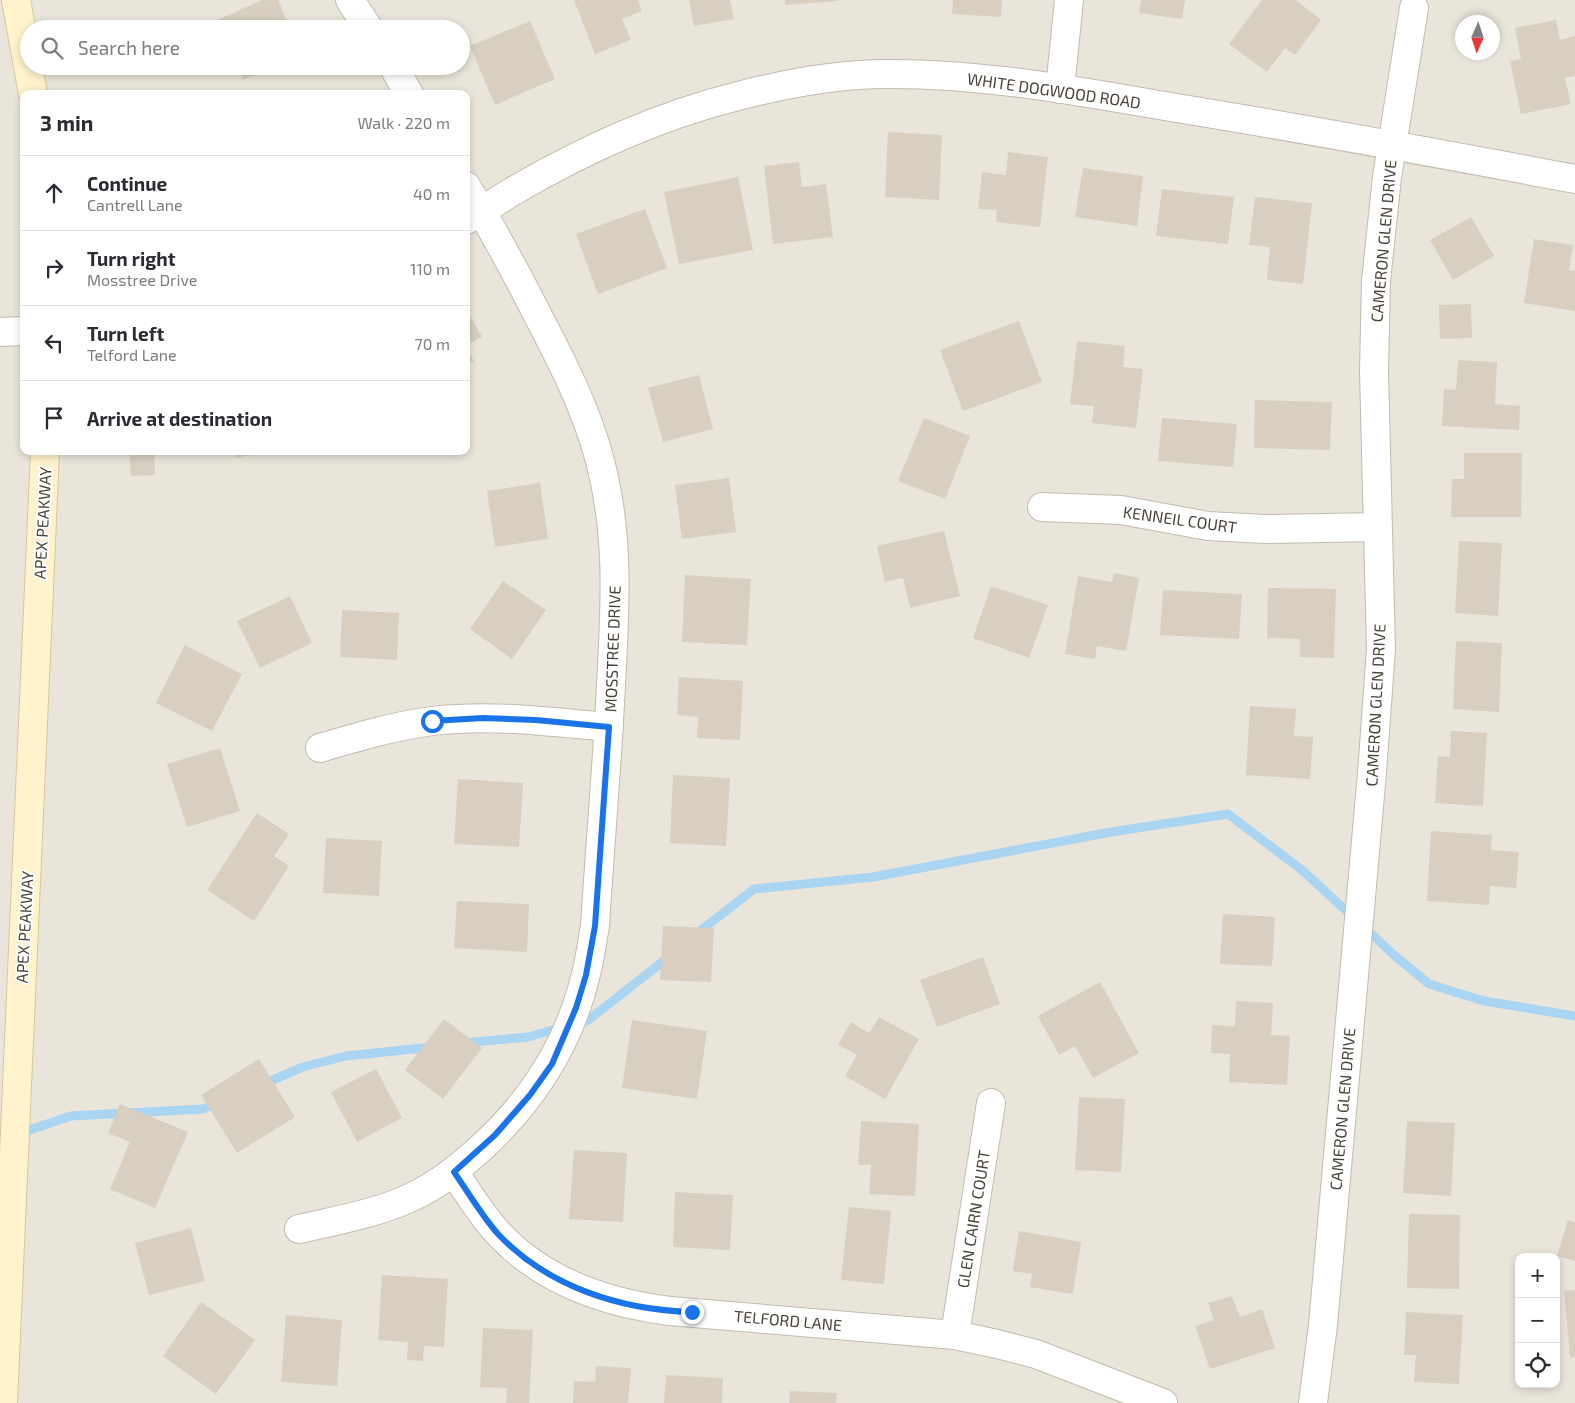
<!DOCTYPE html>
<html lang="en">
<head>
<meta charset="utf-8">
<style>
  :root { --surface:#fff; --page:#f7f7f7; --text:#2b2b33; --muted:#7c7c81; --line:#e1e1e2 }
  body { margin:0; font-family:"Exo 2",sans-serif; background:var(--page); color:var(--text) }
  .controls { position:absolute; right:15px; bottom:15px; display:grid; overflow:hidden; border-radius:10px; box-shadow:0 2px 8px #0003 }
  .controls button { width:45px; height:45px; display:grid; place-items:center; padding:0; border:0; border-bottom:1px solid var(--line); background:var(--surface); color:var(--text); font:25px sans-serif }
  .compass { position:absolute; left:1455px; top:15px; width:45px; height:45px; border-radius:50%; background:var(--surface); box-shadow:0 2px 8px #0003; rotate:183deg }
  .stop { position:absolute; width:15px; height:15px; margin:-11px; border:4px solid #1a73e8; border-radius:50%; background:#fff }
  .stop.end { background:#1a73e8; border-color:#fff; box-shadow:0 1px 5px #0008 }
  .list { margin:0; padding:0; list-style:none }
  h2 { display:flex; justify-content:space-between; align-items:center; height:65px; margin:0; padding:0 20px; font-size:21px }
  h2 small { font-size:16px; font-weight:400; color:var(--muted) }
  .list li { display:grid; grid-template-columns:32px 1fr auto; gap:15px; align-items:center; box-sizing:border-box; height:75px; padding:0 20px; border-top:1px solid var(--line) }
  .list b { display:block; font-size:19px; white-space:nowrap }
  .list p { margin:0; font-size:16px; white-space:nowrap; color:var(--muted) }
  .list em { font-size:16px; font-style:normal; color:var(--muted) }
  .icon { flex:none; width:28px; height:28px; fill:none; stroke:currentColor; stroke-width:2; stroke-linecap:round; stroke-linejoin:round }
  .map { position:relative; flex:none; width:1575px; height:1403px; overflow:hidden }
  .search { position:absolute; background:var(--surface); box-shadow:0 2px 8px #0003; left:20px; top:20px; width:450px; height:55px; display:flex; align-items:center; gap:12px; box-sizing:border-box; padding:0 18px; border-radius:28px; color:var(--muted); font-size:19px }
  .panel { position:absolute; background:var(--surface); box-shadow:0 2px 8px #0003; left:20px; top:90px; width:450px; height:365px; border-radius:10px }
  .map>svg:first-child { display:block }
  .residential { fill:#eae5da; fill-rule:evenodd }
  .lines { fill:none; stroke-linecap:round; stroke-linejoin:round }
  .stream { stroke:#a9d4f2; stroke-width:9 }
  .building { fill:#d8cfc1 }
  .street-casing { stroke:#c2bbae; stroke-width:30 }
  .secondary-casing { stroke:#d6c79b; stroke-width:30 }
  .street { stroke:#fff; stroke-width:28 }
  .secondary { stroke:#fff3cd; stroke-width:28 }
  .route { stroke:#1a73e8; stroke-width:6 }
  .labels { text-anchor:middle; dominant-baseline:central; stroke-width:4; stroke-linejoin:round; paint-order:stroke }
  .street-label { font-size:16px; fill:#4b4439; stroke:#fff }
</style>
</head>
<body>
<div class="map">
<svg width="1575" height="1403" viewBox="0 0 1575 1403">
  <rect width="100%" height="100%" fill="#f6f3ec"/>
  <!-- residential -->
  <path class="residential" d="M0,0H1575V1403H0ZM1462,22H1492V52H1462ZM29,29H461V66H29ZM24,94H466V451H24ZM1519,1257H1556V1384H1519Z"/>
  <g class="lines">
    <!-- stream -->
    <g class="stream">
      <path d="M1363,926L1394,955L1429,984L1484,1001L1575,1016"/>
      <path d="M695,935L754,889L873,877L1111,832L1228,814L1302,870L1353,917"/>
      <path d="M576,1024L587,1021L670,956"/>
      <path d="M463,1043L528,1037L563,1027"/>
      <path d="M261,1085L303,1067L346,1056L432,1047"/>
      <path d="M0,1140L71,1116L203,1109L219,1102"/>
    </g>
  </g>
  <!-- building -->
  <g class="building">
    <path d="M262,0H278L290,29H221L217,20Z"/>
    <path d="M574,0H638L642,11L622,19L631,40L595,54Z"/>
    <path d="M689,0H730L734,19L694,26Z"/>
    <path d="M785,0H838V1L785,5Z"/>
    <path d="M953,0H1002L1001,17L952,14Z"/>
    <path d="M1141,0H1185L1182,19L1139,13Z"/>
    <path d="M1262,0H1296L1321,20L1295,55L1285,48L1267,72L1229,44Z"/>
    <path d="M1556,20L1560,40L1575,36V76L1565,78L1571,104L1521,114L1510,61L1521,59L1515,28Z"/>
    <path d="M530,21L555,79L495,105L470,46Z"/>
    <path d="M237,66H274L243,80Z"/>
    <path d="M888,132L942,135L939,200L885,197Z"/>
    <path d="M1008,152L1048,157L1040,227L996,222L997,210L978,209L982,172L1006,175Z"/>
    <path d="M799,162L802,187L826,184L833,237L773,244L764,166Z"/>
    <path d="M1083,168L1143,176L1137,226L1075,217Z"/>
    <path d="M738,177L753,250L679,264L664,192Z"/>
    <path d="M1162,189L1234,197L1228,244L1156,236Z"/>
    <path d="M1255,197L1312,203L1303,284L1267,280L1270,247L1249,245Z"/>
    <path d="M645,209L667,268L598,294L576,234Z"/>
    <path d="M1471,217L1494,256L1453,280L1430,240Z"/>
    <path d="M1534,239L1573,245L1569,270L1575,271V311L1524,303Z"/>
    <path d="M1471,304L1472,338L1440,339L1439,305Z"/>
    <path d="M466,308L482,337L466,345Z"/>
    <path d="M1019,321L1042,382L963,411L940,350Z"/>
    <path d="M1077,341L1125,346L1123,367L1143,369L1136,428L1092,423L1094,406L1070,404Z"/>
    <path d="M466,346L474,361L466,365Z"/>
    <path d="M1458,360L1497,362L1495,404L1520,406L1519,430L1442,426L1444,389L1456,390Z"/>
    <path d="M699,375L713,429L663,442L648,388Z"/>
    <path d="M1255,400L1332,402L1330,450L1254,448Z"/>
    <path d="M924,418L970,436L945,499L898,481Z"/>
    <path d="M1162,418L1237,424L1233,467L1158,461Z"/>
    <path d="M129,451H154L155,475L131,476Z"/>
    <path d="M235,451H265V452L236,458Z"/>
    <path d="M1464,453H1522L1521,517H1451L1452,479H1464Z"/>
    <path d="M729,478L736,532L682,539L675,485Z"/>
    <path d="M540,483L548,539L495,547L487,491Z"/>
    <path d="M944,531L960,596L910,608L903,578L885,582L877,546Z"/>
    <path d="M1459,541L1502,543L1498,616L1455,613Z"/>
    <path d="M1114,573L1139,578L1126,651L1097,646L1095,659L1065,654L1078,576L1112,582Z"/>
    <path d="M685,575L751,579L747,645L682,642Z"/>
    <path d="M503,581L546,610L512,659L470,629Z"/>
    <path d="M991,586L1048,605L1029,658L973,638Z"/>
    <path d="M1268,588L1336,589L1334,658L1300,657V639L1267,638Z"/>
    <path d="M1163,590L1242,594L1239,639L1160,635Z"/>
    <path d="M290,596L312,643L260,668L237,621Z"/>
    <path d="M342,610L399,613L397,660L340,657Z"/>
    <path d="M1456,641L1502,643L1499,712L1453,709Z"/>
    <path d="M185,645L242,674L212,731L156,703Z"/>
    <path d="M679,677L743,681L740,740L697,738L698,717L677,715Z"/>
    <path d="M1250,706L1296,709L1294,736L1313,737L1310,779L1246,775Z"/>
    <path d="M1451,731L1487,733L1483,806L1435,803L1438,756L1450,757Z"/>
    <path d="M220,748L240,811L187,827L167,764Z"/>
    <path d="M673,775L730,778L726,846L670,843Z"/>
    <path d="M458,779L523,783L519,847L454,844Z"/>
    <path d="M257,813L289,834L274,856L289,866L254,921L207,890Z"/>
    <path d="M1431,831L1492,835L1491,850L1519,852L1516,888L1490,886L1489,905L1427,901Z"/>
    <path d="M326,838L382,841L379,896L323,893Z"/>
    <path d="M457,901L529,904L527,952L454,948Z"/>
    <path d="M1223,914L1275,917L1272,966L1220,964Z"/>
    <path d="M663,926L714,928L711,982L660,980Z"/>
    <path d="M983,957L1000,1004L937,1027L920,980Z"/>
    <path d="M1100,982L1139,1053L1093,1078L1075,1046L1059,1055L1038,1016Z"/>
    <path d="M1236,1001L1273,1003L1271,1035L1290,1036L1287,1085L1229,1082L1230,1054L1211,1053L1212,1025L1235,1026Z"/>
    <path d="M879,1017L919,1039L885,1099L845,1076L857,1055L838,1045L851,1022L869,1033Z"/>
    <path d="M444,1019L482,1048L443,1099L405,1070Z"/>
    <path d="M632,1020L707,1031L697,1099L622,1088Z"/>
    <path d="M259,1059L295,1117L237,1153L201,1095Z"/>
    <path d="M376,1069L402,1118L357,1142L331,1092Z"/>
    <path d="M1079,1097L1125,1099L1121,1172L1075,1170Z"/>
    <path d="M120,1104L188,1132L155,1208L110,1189L130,1142L108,1133Z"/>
    <path d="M861,1121L919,1124L915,1196L869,1194L871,1165H858Z"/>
    <path d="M1407,1121L1455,1123L1451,1196L1403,1193Z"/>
    <path d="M574,1150L627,1153L623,1222L569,1219Z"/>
    <path d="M675,1192L733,1195L730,1250L673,1247Z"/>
    <path d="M849,1207L891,1211L884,1284L841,1280Z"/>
    <path d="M1409,1214L1460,1215L1459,1289L1407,1288Z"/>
    <path d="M1568,1220L1575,1222V1261L1557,1256Z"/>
    <path d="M191,1228L205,1281L149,1295L135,1243Z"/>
    <path d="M1019,1231L1081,1242L1073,1294L1030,1287L1032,1274L1013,1271Z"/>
    <path d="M382,1275L448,1279L444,1347L424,1346L423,1361L407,1360L408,1342L378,1340Z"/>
    <path d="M1575,1290V1357L1570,1358L1564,1291Z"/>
    <path d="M1232,1296L1240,1317L1262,1309L1275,1348L1210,1369L1195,1326L1214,1320L1208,1303Z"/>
    <path d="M201,1302L255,1340L216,1394L163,1356Z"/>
    <path d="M1406,1312L1463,1315L1459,1384L1414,1382L1416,1355H1404Z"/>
    <path d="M286,1315L342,1320L337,1386L281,1382Z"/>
    <path d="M483,1328L533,1330L529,1403H506L507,1388L480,1387Z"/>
    <path d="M596,1366L631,1368L628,1403H573L574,1381L595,1382Z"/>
    <path d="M666,1375L723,1378L722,1403H664Z"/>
    <path d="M790,1391L837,1393L836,1403H789Z"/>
  </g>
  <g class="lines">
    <defs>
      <g id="street">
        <path d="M350,0L369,29"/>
        <path d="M393,66L409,94"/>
        <path d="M1060,89L1069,0"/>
        <path d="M466,220C482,212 495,202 510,193C581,151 658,116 738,96C784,84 833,75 880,74C986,72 1090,94 1195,111C1322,132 1448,155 1575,179"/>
        <path d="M0,332L24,331"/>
        <path d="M1042,507L1121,510L1208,526L1264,529L1377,527"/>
        <path d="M320,748C357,737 394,726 432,721C491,714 550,722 609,727"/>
        <path d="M454,1172C468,1193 482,1216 499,1234C544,1282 606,1303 670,1311L955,1335L997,1344L1036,1354L1163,1403"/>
        <path d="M299,1229C338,1220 381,1213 418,1194C442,1182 462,1165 482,1147C533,1100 570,1042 586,974C590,959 592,942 595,926C600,846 607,766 611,685C615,608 620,537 600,461C586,407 560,358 534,308C513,267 491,226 466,186"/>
        <path d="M955,1335L991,1103"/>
        <path d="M1313,1403L1323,1325L1372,773L1381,649L1374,371L1376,281L1387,177L1414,8"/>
      </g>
      <g id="secondary">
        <path d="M16,0L33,94"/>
        <path d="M3,1403L45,451"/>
      </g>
    </defs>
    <!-- street casing -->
    <use href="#street" class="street-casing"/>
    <!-- secondary casing -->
    <use href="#secondary" class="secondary-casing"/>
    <!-- street -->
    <use href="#street" class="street"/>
    <!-- secondary -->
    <use href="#secondary" class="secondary"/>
  </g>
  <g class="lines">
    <!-- route -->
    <path class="route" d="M432,721L483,718L536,720L609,727L595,926L586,975L576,1008L552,1064L530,1095L495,1135L454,1172C468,1192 482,1216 498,1234C548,1287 621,1310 692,1312"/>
  </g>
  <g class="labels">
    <!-- street labels -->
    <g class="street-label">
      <text transform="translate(1054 90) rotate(8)">WHITE DOGWOOD ROAD</text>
      <text transform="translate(1383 241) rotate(-85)">CAMERON GLEN DRIVE</text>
      <text transform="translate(1180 519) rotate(8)">KENNEIL COURT</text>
      <text transform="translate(42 523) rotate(-87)">APEX PEAKWAY</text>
      <text transform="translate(612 649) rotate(-88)">MOSSTREE DRIVE</text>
      <text transform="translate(1375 705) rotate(-87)">CAMERON GLEN DRIVE</text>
      <text transform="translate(24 927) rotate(-87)">APEX PEAKWAY</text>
      <text transform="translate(1342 1109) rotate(-85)">CAMERON GLEN DRIVE</text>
      <text transform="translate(973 1219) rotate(-81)">GLEN CAIRN COURT</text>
      <text transform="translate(788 1320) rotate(5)">TELFORD LANE</text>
    </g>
  </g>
</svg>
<div class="controls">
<button>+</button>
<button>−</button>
<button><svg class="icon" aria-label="locate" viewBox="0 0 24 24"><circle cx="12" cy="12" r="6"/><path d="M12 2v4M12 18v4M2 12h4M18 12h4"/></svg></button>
</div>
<svg class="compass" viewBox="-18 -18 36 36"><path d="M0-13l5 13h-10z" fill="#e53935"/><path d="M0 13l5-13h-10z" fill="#7c7c81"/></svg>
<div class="stop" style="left:432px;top:721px"></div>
<div class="stop end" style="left:692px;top:1312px"></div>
<div class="search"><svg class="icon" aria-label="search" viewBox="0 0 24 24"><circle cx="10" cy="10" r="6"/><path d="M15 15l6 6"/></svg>Search here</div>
<section class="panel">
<h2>3 min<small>Walk · 220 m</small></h2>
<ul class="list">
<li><svg class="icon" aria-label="ahead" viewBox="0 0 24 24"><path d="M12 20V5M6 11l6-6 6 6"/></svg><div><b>Continue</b><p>Cantrell Lane</p></div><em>40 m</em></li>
<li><svg class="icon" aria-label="right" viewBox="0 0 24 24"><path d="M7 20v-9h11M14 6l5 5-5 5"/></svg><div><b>Turn right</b><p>Mosstree Drive</p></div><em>110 m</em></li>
<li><svg class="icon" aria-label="left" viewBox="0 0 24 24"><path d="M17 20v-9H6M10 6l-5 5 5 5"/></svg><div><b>Turn left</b><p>Telford Lane</p></div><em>70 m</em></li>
<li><svg class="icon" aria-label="arrive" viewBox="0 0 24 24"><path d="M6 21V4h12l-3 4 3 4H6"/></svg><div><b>Arrive at destination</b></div></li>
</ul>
</section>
</div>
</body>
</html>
